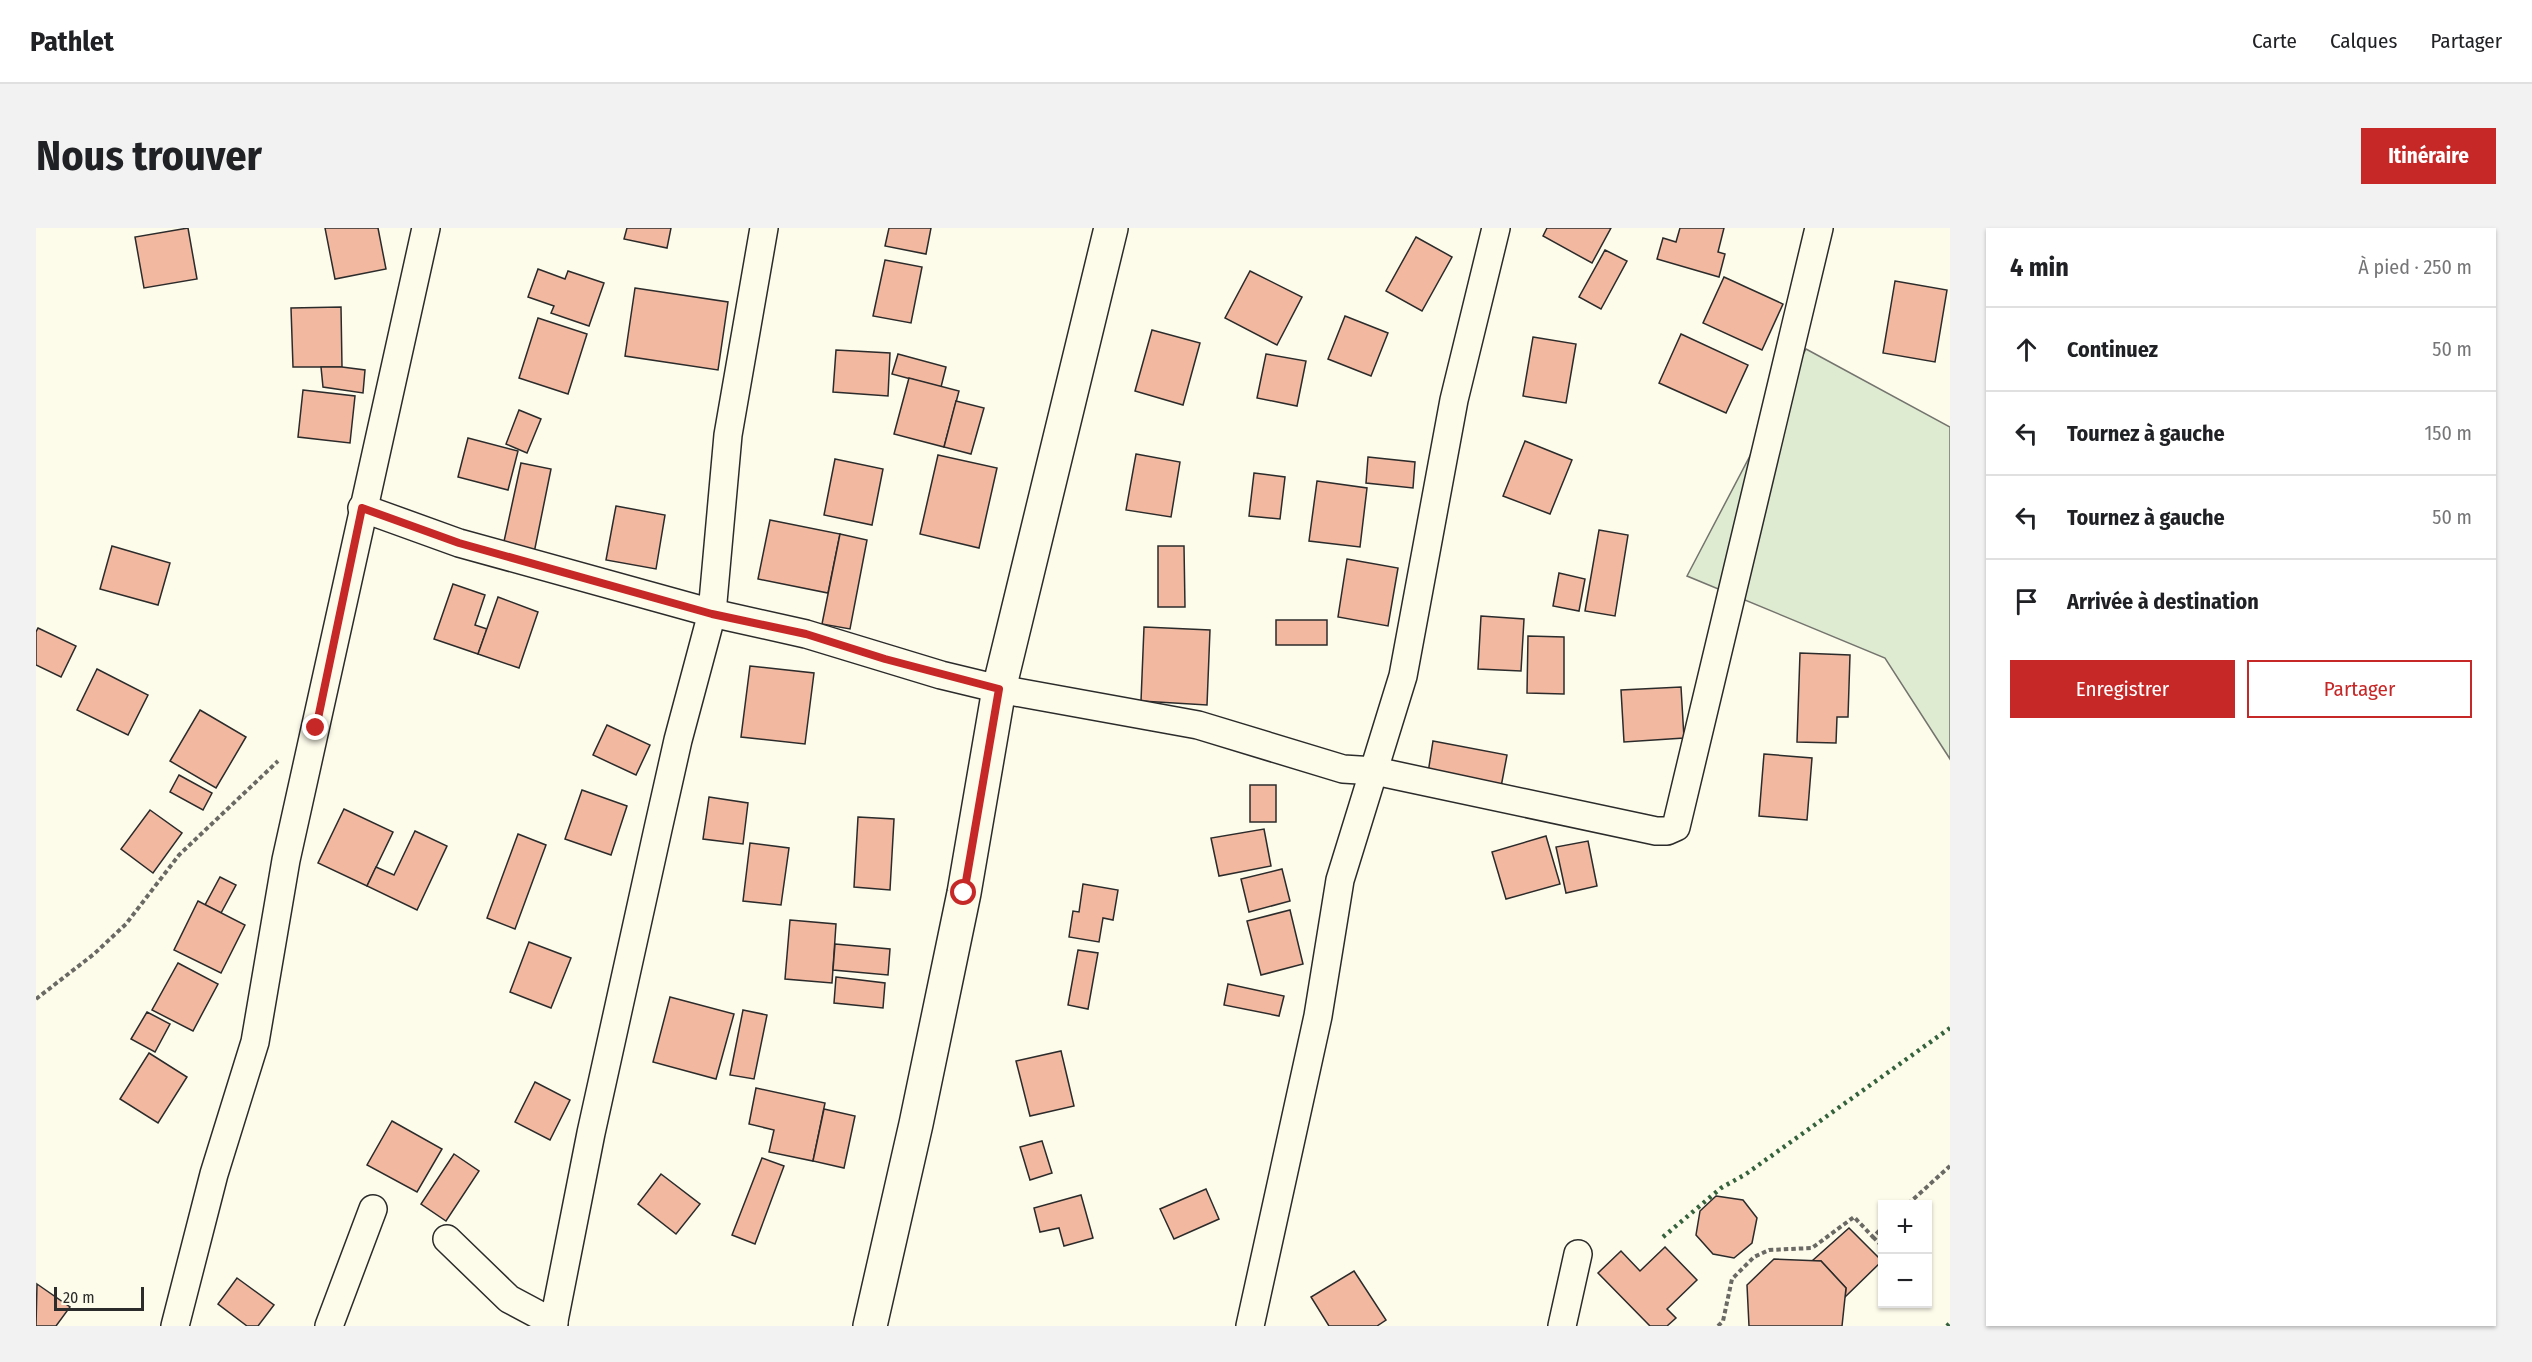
<!DOCTYPE html>
<html lang="fr">
<head>
<meta charset="utf-8">
<style>
  :root { --surface:#fff; --page:#f2f2f2; --text:#202124; --muted:#757577; --line:#e0e0e0; --accent:#c62828 }
  body { margin:0; font-family:"Fira Sans Condensed",sans-serif; background:var(--page); color:var(--text) }
  .controls { position:absolute; right:18px; bottom:18px; display:grid; overflow:hidden; border-radius:0px; box-shadow:0 2px 4px #0004 }
  .controls button { width:54px; height:54px; display:grid; place-items:center; padding:0; border:0; border-bottom:2px solid var(--line); background:var(--surface); color:var(--text); font:30px sans-serif }
  .scale { position:absolute; left:18px; bottom:15px; width:90px; box-sizing:border-box; padding-left:6px; border:3px solid #2b2b2b; border-top:0; font-size:16px; line-height:21px; white-space:nowrap; color:#2b2b2b; -webkit-text-stroke:4px #fdfbea; paint-order:stroke }
  .stop { position:absolute; width:18px; height:18px; margin:-14px; border:4px solid #c62828; border-radius:50%; background:#fff }
  .stop.end { background:#c62828; border-color:#fff; box-shadow:0 2px 6px #0008 }
  .list { margin:0; padding:0; list-style:none }
  h2 { display:flex; justify-content:space-between; align-items:center; height:78px; margin:0; padding:0 24px; font-size:26px }
  h2 small { font-size:20px; font-weight:400; color:var(--muted) }
  .list li { display:grid; grid-template-columns:39px 1fr auto; gap:18px; align-items:center; box-sizing:border-box; height:84px; padding:0 24px; border-top:2px solid var(--line) }
  .list b { display:block; font-size:22px; white-space:nowrap }
  .list em { font-size:20px; font-style:normal; color:var(--muted) }
  .actions { display:flex; gap:12px; padding:18px 24px }
  .actions a { flex:1; padding:14px 0; border:2px solid var(--accent); border-radius:0px; text-align:center; font-size:21px; color:var(--accent) }
  .actions .main { background:var(--accent); color:#fff }
  .icon { flex:none; width:33px; height:33px; fill:none; stroke:currentColor; stroke-width:2; stroke-linecap:round; stroke-linejoin:round }
  .map { position:relative; flex:none; width:1914px; height:1098px; overflow:hidden; border-radius:0px }
  header { display:flex; align-items:center; gap:36px; box-sizing:border-box; height:84px; padding:0 30px; background:var(--surface); border-bottom:2px solid var(--line) }
  header strong { font-size:28px }
  nav { display:flex; gap:33px; margin-inline-start:auto; font-size:21px }
  .intro { display:flex; align-items:center; justify-content:space-between; box-sizing:border-box; height:144px; padding:0 36px }
  h1 { margin:0; font-size:42px }
  .button { padding:15px 27px; border-radius:0px; background:var(--accent); color:#fff; font-size:21px; font-weight:700 }
  main { display:flex; gap:36px; padding:0 36px }
  aside { flex:1; background:var(--surface); border-radius:0px; box-shadow:0 2px 4px #0004 }
  .map>svg:first-child { display:block }
  .green { fill:#deebd1; stroke:#74746e; stroke-width:1.5 }
  .building { fill:#f2b8a0; stroke:#2b2b2b; stroke-width:1.5 }
  .lines { fill:none; stroke-linecap:round; stroke-linejoin:round }
  .minor-casing { stroke:#2b2b2b; stroke-width:30 }
  .secondary-casing { stroke:#2b2b2b; stroke-width:36 }
  .path { stroke:#6a6964; stroke-width:4; stroke-dasharray:4.5 3; stroke-linecap:butt }
  .minor { stroke:#fdfbea; stroke-width:27 }
  .secondary { stroke:#fdfbea; stroke-width:33 }
  .hedge { stroke:#34623c; stroke-width:4.5; stroke-dasharray:3 4.5; stroke-linecap:butt }
  .route { stroke:#c62828; stroke-width:8 }
</style>
</head>
<body>
<header>
<strong>Pathlet</strong>
<nav><a>Carte</a><a>Calques</a><a>Partager</a></nav>
</header>
<div class="intro"><h1>Nous trouver</h1><a class="button">Itinéraire</a></div>
<main>
<div class="map">
<svg width="1914" height="1098" viewBox="0 0 1914 1098">
  <rect width="100%" height="100%" fill="#fdfbea"/>
  <!-- green -->
  <path class="green" d="M1770,121L1914,199V531L1849,430L1651,348Z"/>
  <!-- building -->
  <g class="building">
    <path d="M152,0L161,51L108,60L99,9Z"/>
    <path d="M289,0H342L350,41L299,51Z"/>
    <path d="M591,0H635L631,20L588,11Z"/>
    <path d="M853,0H895L890,26L849,18Z"/>
    <path d="M1511,0H1575L1556,35L1507,8Z"/>
    <path d="M1644,0H1688L1682,24L1689,26L1683,49L1621,31L1627,10L1640,14Z"/>
    <path d="M1380,9L1416,29L1386,83L1350,63Z"/>
    <path d="M1569,22L1591,33L1565,81L1543,69Z"/>
    <path d="M849,32L886,39L875,95L837,88Z"/>
    <path d="M502,41L529,51L532,43L568,55L553,98L515,85L518,78L492,69Z"/>
    <path d="M1214,43L1266,69L1241,117L1189,90Z"/>
    <path d="M1688,49L1747,76L1726,122L1667,95Z"/>
    <path d="M1859,53L1911,62L1899,134L1847,125Z"/>
    <path d="M599,60L692,74L682,142L589,128Z"/>
    <path d="M305,79L306,139H257L255,80Z"/>
    <path d="M1309,88L1352,105L1335,148L1292,131Z"/>
    <path d="M502,90L551,106L532,166L483,150Z"/>
    <path d="M1116,102L1164,115L1147,177L1099,163Z"/>
    <path d="M1645,106L1712,137L1690,185L1623,155Z"/>
    <path d="M1497,109L1540,116L1530,175L1487,168Z"/>
    <path d="M800,122L854,125L852,168L797,164Z"/>
    <path d="M862,126L910,139L905,159L856,146Z"/>
    <path d="M1230,126L1270,133L1261,178L1221,170Z"/>
    <path d="M285,139H306L329,142L327,165L287,159Z"/>
    <path d="M873,150L923,163L908,219L858,206Z"/>
    <path d="M267,162L319,168L314,215L262,209Z"/>
    <path d="M920,173L948,180L935,226L908,219Z"/>
    <path d="M483,182L505,191L491,225L470,216Z"/>
    <path d="M432,210L482,223L472,262L422,249Z"/>
    <path d="M1489,213L1536,232L1514,286L1467,268Z"/>
    <path d="M1100,226L1144,234L1135,289L1090,282Z"/>
    <path d="M902,227L961,240L943,320L884,306Z"/>
    <path d="M1332,229L1379,234L1377,260L1330,255Z"/>
    <path d="M799,231L847,241L836,297L788,287Z"/>
    <path d="M485,235L515,241L498,325L467,318Z"/>
    <path d="M1218,245L1249,249L1244,291L1213,288Z"/>
    <path d="M1281,253L1331,260L1324,319L1273,313Z"/>
    <path d="M580,278L629,287L620,341L570,332Z"/>
    <path d="M734,292L804,306L792,365L722,351Z"/>
    <path d="M1563,302L1592,307L1579,388L1549,383Z"/>
    <path d="M804,306L831,312L814,401L786,396Z"/>
    <path d="M76,318L134,335L122,377L64,361Z"/>
    <path d="M1122,318H1148L1149,379H1122Z"/>
    <path d="M1311,331L1362,340L1352,398L1302,389Z"/>
    <path d="M1523,345L1549,351L1543,383L1517,378Z"/>
    <path d="M417,356L449,367L439,397L451,401L442,426L398,411Z"/>
    <path d="M462,369L502,384L483,440L442,426Z"/>
    <path d="M1445,388L1488,391L1485,443L1442,441Z"/>
    <rect x="1240" y="392" width="51" height="25"/>
    <path d="M1108,399L1174,402L1171,477L1105,473Z"/>
    <path d="M2,400L40,418L25,449L0,437V404Z"/>
    <path d="M1492,408L1528,409V466L1491,465Z"/>
    <path d="M1764,425L1814,427L1812,489H1801L1800,515L1761,514Z"/>
    <path d="M714,438L778,445L769,516L705,509Z"/>
    <path d="M61,441L112,467L92,507L41,482Z"/>
    <path d="M1645,459L1648,510L1588,514L1585,462Z"/>
    <path d="M164,482L210,509L180,560L134,533Z"/>
    <path d="M571,497L614,517L600,547L557,527Z"/>
    <path d="M1397,513L1471,527L1465,559L1392,545Z"/>
    <path d="M1728,526L1776,530L1771,592L1723,588Z"/>
    <path d="M143,547L176,565L167,582L134,564Z"/>
    <rect x="1214" y="557" width="26" height="37"/>
    <path d="M546,562L591,578L575,627L529,611Z"/>
    <path d="M673,569L712,575L707,616L667,611Z"/>
    <path d="M308,581L357,604L331,658L282,635Z"/>
    <path d="M114,582L146,605L117,645L85,621Z"/>
    <path d="M822,589L858,591L854,662L818,659Z"/>
    <path d="M1228,601L1235,638L1183,648L1175,610Z"/>
    <path d="M379,603L411,618L381,682L331,658L340,639L358,647Z"/>
    <path d="M482,606L510,617L479,701L451,690Z"/>
    <path d="M1510,608L1524,656L1470,671L1456,624Z"/>
    <path d="M1552,613L1561,658L1530,665L1520,619Z"/>
    <path d="M714,615L753,620L745,677L707,673Z"/>
    <path d="M1246,641L1254,673L1213,684L1205,651Z"/>
    <path d="M184,649L200,657L185,685L169,677Z"/>
    <path d="M1047,656L1082,662L1077,692L1067,690L1063,714L1033,709L1037,683L1043,684Z"/>
    <path d="M162,673L209,697L185,745L138,722Z"/>
    <path d="M1254,682L1267,736L1225,747L1211,693Z"/>
    <path d="M754,692L800,696L796,755L749,751Z"/>
    <path d="M493,714L535,730L515,780L474,764Z"/>
    <path d="M799,716L854,721L852,747L797,742Z"/>
    <path d="M1042,722L1062,725L1052,781L1032,777Z"/>
    <path d="M142,735L182,756L157,803L116,782Z"/>
    <path d="M800,749L849,755L847,780L798,775Z"/>
    <path d="M1192,756L1248,768L1243,788L1188,777Z"/>
    <path d="M634,769L698,786L680,851L617,834Z"/>
    <path d="M707,782L731,787L718,851L694,847Z"/>
    <path d="M111,784L134,796L119,824L95,811Z"/>
    <path d="M1025,823L1038,878L994,888L980,833Z"/>
    <path d="M113,825L151,849L122,895L84,871Z"/>
    <path d="M499,854L534,872L514,912L479,894Z"/>
    <path d="M720,860L789,875L777,933L733,924L738,902L713,896Z"/>
    <path d="M788,881L819,888L808,940L777,933Z"/>
    <path d="M356,893L406,921L381,964L331,937Z"/>
    <path d="M1006,913L1016,945L994,952L984,919Z"/>
    <path d="M418,926L443,943L410,993L385,976Z"/>
    <path d="M726,930L748,938L719,1016L696,1007Z"/>
    <path d="M625,946L664,976L640,1006L602,976Z"/>
    <path d="M1170,961L1183,991L1138,1011L1124,981Z"/>
    <path d="M1045,967L1057,1010L1028,1018L1023,1000L1004,1004L998,980Z"/>
    <path d="M1680,968L1707,972L1721,990L1716,1015L1698,1030L1677,1026L1660,1007L1664,983Z"/>
    <path d="M1813,1000L1846,1033L1809,1069L1810,1060L1785,1033H1776Z"/>
    <path d="M1629,1019L1661,1052L1631,1081L1640,1090L1631,1098H1614L1562,1045L1585,1023L1604,1043Z"/>
    <path d="M1738,1031L1785,1033L1810,1060L1806,1098H1713L1711,1057Z"/>
    <path d="M1318,1043L1350,1092L1341,1098H1293L1275,1069Z"/>
    <path d="M201,1050L238,1077L222,1098H211L182,1076Z"/>
    <path d="M1,1056L34,1079L20,1098H0Z"/>
  </g>
  <g class="lines">
    <defs>
      <g id="minor">
        <path d="M326,280L423,315L676,385L770,406L905,447L963,461L1162,497L1307,541L1339,543L1620,603H1631L1640,599L1783,0"/>
        <path d="M411,1011L473,1071L518,1095"/>
        <path d="M139,1098L178,946L219,814L250,632L390,0"/>
        <path d="M293,1098L337,981"/>
        <path d="M517,1098L555,905L622,601L642,512L676,385L692,207L728,0"/>
        <path d="M1214,1098L1282,788L1304,652L1367,448L1418,172L1460,0"/>
        <path d="M1526,1098L1542,1026"/>
      </g>
      <path id="secondary" d="M834,1098L880,896L928,665L963,461L1075,0"/>
    </defs>
    <!-- minor casing -->
    <use href="#minor" class="minor-casing"/>
    <!-- secondary casing -->
    <use href="#secondary" class="secondary-casing"/>
    <!-- path -->
    <g class="path">
      <path d="M0,771L58,726L90,696L143,627L242,533"/>
      <path d="M1872,976L1914,938"/>
      <path d="M1837,1009L1846,1018"/>
      <path d="M1682,1098L1687,1093L1696,1051L1718,1029L1733,1022L1776,1020L1818,989L1837,1009L1846,1000"/>
    </g>
    <!-- minor -->
    <use href="#minor" class="minor"/>
    <!-- secondary -->
    <use href="#secondary" class="secondary"/>
    <!-- hedge -->
    <g class="hedge">
      <path d="M1627,1009L1685,960L1710,946L1914,800"/>
      <path d="M1911,1098L1914,1095"/>
    </g>
  </g>
  <g class="lines">
    <!-- route -->
    <path class="route" d="M280,500L326,280L423,315L676,386L770,406L849,431L963,461L928,665"/>
  </g>
</svg>
<div class="controls">
<button>+</button>
<button>−</button>
</div>
<div class="scale">20 m</div>
<div class="stop" style="left:928px;top:665px"></div>
<div class="stop end" style="left:280px;top:500px"></div>
</div>
<aside>
<h2>4 min<small>À pied · 250 m</small></h2>
<ul class="list">
<li><svg class="icon" aria-label="ahead" viewBox="0 0 24 24"><path d="M12 20V5M6 11l6-6 6 6"/></svg><div><b>Continuez</b></div><em>50 m</em></li>
<li><svg class="icon" aria-label="left" viewBox="0 0 24 24"><path d="M17 20v-9H6M10 6l-5 5 5 5"/></svg><div><b>Tournez à gauche</b></div><em>150 m</em></li>
<li><svg class="icon" aria-label="left" viewBox="0 0 24 24"><path d="M17 20v-9H6M10 6l-5 5 5 5"/></svg><div><b>Tournez à gauche</b></div><em>50 m</em></li>
<li><svg class="icon" aria-label="arrive" viewBox="0 0 24 24"><path d="M6 21V4h12l-3 4 3 4H6"/></svg><div><b>Arrivée à destination</b></div></li>
</ul>
<div class="actions"><a class="main">Enregistrer</a><a>Partager</a></div>
</aside>
</main>
</body>
</html>
